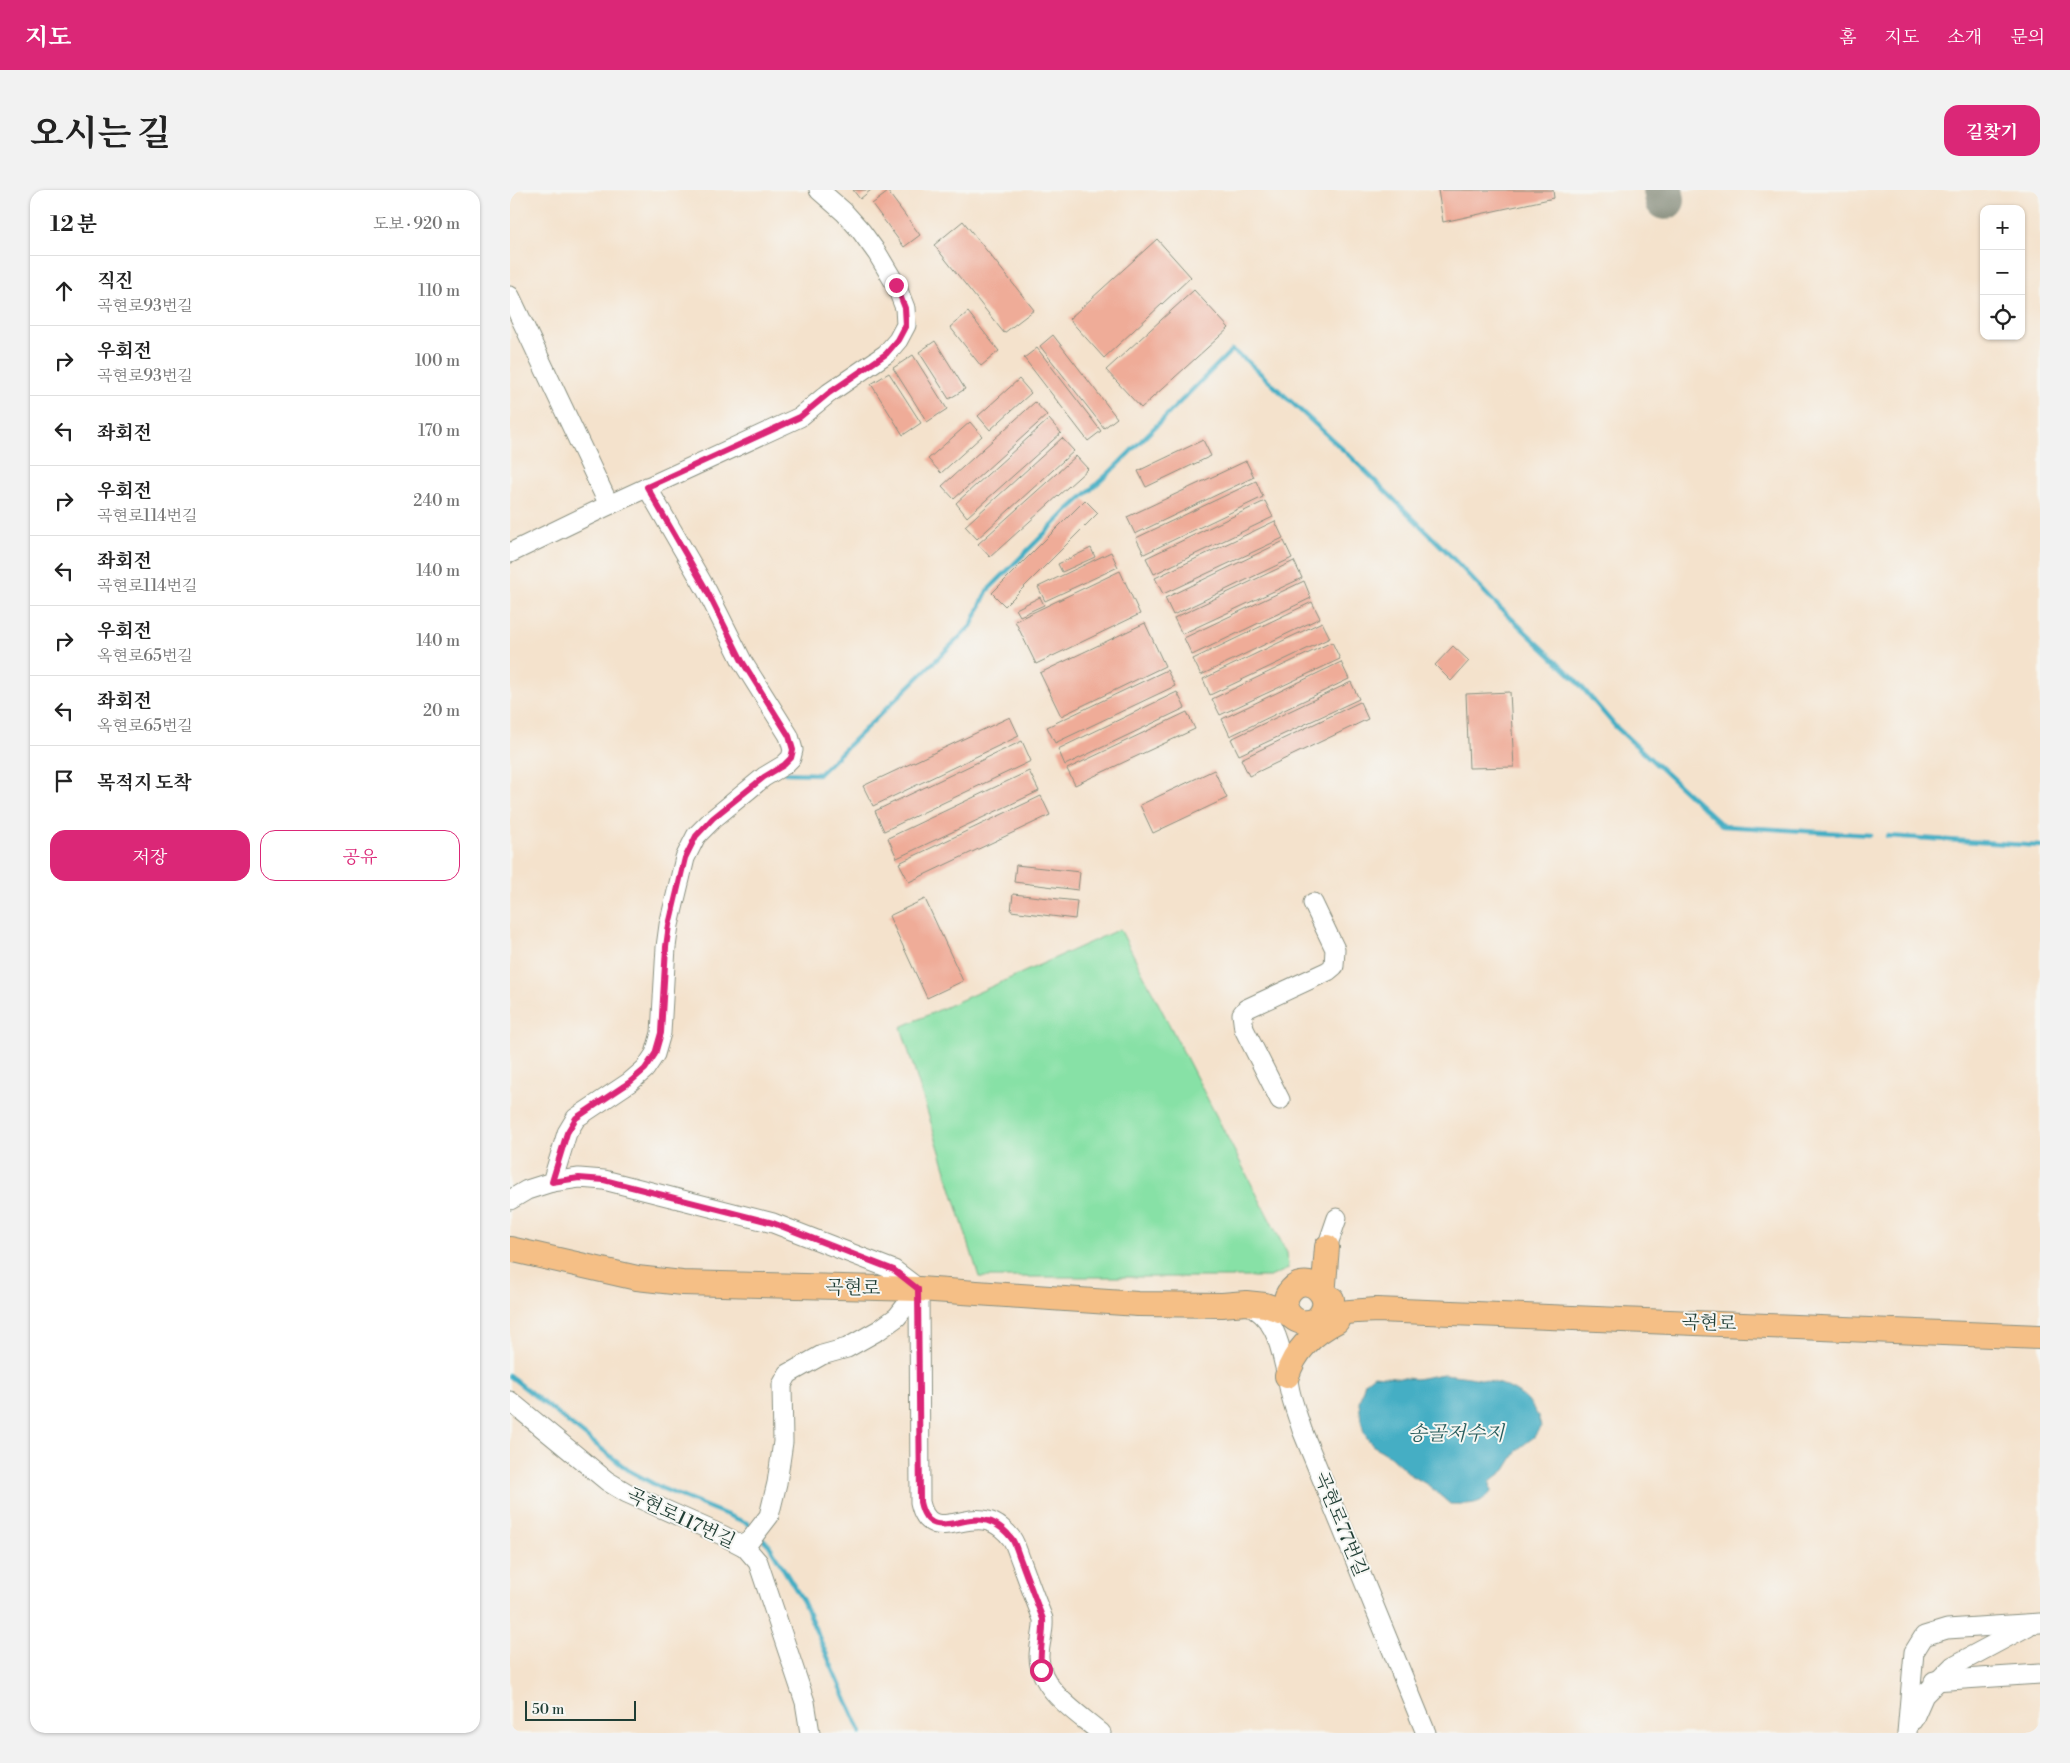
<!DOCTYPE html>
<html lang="ko">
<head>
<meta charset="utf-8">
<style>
  :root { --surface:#fff; --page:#f2f2f2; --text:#222; --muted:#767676; --line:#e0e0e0; --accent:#db2777 }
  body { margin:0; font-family:"Libre Bodoni","Noto Serif KR",serif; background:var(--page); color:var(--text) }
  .controls { position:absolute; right:15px; top:15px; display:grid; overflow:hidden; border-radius:10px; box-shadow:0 1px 4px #0004 }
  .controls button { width:45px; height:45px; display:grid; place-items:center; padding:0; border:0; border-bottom:1px solid var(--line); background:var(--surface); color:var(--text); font:25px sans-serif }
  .scale { position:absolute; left:15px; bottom:12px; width:111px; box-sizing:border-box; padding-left:5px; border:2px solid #1f3d34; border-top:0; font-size:14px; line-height:18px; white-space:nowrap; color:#1f3d34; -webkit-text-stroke:4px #f6f6f2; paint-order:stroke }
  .stop { position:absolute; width:15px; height:15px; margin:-11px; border:4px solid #db2777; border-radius:50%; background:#fff }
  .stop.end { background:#db2777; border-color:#fff; box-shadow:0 1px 5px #0008 }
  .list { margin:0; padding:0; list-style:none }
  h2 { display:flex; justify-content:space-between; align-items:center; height:65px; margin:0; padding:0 20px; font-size:21px }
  h2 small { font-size:16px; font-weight:400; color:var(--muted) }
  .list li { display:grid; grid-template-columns:32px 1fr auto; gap:15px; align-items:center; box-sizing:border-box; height:70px; padding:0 20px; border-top:1px solid var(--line) }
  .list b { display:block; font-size:19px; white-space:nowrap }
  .list p { margin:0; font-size:16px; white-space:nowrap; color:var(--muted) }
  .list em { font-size:16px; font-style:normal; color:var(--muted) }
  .actions { display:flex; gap:10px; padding:15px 20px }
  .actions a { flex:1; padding:11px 0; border:1px solid var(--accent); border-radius:15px; text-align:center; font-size:18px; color:var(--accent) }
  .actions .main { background:var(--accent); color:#fff }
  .icon { flex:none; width:28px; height:28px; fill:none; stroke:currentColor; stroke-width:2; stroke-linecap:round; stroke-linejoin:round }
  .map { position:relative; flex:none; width:1530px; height:1543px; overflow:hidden; border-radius:15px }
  header { display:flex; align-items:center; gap:30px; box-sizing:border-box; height:70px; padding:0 25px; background:var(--accent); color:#fff }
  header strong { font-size:24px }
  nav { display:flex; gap:28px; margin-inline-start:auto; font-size:18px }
  .intro { display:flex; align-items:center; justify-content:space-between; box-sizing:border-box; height:120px; padding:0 30px }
  h1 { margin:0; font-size:35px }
  .button { padding:12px 22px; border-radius:15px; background:var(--accent); color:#fff; font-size:18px; font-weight:700 }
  main { display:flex; gap:30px; padding:0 30px }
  aside { flex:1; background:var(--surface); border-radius:15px; box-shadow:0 1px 4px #0004 }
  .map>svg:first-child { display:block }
  .green { fill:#87e1a6; stroke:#538f6d }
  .water { fill:#45aec4; stroke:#32767c }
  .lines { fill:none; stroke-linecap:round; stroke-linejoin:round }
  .stream { stroke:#45aec4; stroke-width:4.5 }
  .taxiway { stroke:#8a9080; stroke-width:40 }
  .building { fill:#efac98 }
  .minor-casing { stroke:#8a9080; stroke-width:21 }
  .major-casing { stroke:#8a9080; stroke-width:26 }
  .minor { stroke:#fff; stroke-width:19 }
  .major { stroke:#f5bf86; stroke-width:24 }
  .route { stroke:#db2777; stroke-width:6 }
  .labels { text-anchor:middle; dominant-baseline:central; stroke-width:4; stroke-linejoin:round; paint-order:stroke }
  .street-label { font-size:19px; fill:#1f3d34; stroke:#f6f6f2 }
  .water-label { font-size:20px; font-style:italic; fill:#2a5f5f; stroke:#f6f6f2 }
</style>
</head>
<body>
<header>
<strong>지도</strong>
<nav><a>홈</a><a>지도</a><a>소개</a><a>문의</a></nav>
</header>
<div class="intro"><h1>오시는 길</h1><a class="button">길찾기</a></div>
<main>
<aside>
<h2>12 분<small>도보 · 920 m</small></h2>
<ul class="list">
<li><svg class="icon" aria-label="ahead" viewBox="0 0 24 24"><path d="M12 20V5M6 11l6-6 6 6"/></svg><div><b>직진</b><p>곡현로93번길</p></div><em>110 m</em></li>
<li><svg class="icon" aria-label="right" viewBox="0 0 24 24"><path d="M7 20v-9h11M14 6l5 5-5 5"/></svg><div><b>우회전</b><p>곡현로93번길</p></div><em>100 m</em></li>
<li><svg class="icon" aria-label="left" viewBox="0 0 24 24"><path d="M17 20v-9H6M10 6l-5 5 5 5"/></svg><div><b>좌회전</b></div><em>170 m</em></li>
<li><svg class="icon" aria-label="right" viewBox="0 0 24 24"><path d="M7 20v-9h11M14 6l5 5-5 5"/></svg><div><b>우회전</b><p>곡현로114번길</p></div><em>240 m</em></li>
<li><svg class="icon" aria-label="left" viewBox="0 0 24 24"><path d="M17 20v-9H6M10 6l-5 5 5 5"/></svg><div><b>좌회전</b><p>곡현로114번길</p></div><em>140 m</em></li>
<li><svg class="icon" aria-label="right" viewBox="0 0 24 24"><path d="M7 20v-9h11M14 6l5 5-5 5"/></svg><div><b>우회전</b><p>옥현로65번길</p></div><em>140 m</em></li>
<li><svg class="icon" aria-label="left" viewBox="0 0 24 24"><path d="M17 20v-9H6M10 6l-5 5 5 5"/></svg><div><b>좌회전</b><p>옥현로65번길</p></div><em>20 m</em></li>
<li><svg class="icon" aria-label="arrive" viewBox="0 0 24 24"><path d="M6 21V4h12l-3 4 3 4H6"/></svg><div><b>목적지 도착</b></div></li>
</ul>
<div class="actions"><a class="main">저장</a><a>공유</a></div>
</aside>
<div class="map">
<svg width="1530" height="1543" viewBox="0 0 1530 1543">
  <rect width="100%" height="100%" fill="#f6f6f2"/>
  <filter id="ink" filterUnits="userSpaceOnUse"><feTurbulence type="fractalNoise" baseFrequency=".02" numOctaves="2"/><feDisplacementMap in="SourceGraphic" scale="10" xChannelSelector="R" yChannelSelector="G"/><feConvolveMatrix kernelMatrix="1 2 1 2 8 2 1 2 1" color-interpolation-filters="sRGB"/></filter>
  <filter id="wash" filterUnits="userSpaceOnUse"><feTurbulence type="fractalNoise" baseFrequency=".0096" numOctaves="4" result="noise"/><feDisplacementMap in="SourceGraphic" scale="20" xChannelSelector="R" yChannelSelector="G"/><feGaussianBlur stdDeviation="1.12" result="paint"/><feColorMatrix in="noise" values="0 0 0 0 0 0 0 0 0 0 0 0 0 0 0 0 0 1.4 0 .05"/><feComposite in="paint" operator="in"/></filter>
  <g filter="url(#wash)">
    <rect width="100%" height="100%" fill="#f4e2cc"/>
    <!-- green -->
    <path class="green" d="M610,739L777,1063L778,1079L760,1087H469L391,837Z"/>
    <!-- water -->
    <path class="water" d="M933,1184C963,1187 1009,1191 1025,1221C1028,1225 1029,1231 1031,1236L1024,1247L1008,1259L995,1280L980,1292L981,1302C970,1316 957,1314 940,1314L918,1295L901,1285L880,1266L862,1255L854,1243L851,1230L849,1212L855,1192L864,1185L906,1189Z"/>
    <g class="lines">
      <!-- stream -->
      <g class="stream">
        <path d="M275,583L309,584L461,436L477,401L557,321L600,282L722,160L737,171L842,268L939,364L984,412L1065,489L1105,536L1213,636L1360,645"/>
        <path d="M1377,646L1530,656"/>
        <path d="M0,1186L118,1280L151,1298L237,1333L244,1340"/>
        <path d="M249,1345L259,1355L293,1411L351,1543"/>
      </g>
      <!-- taxiway -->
      <path class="taxiway" d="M1153,0L1155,10"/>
    </g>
    <g id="blocks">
      <!-- building -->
      <g class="building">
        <path d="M343,0H361L350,9Z"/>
        <path d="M928,0H1043L1044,8L933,32Z"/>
        <path d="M378,2L410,45L394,57L362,14Z"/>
        <path d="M453,31L524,120L494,143L424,55Z"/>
        <path d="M647,49L681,87L594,168L559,129Z"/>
        <path d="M684,100L719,138L631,218L596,180Z"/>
        <path d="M458,122L489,161L471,176L440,137Z"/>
        <path d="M543,145L607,228L594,238L530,156Z"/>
        <path d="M425,151L455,199L439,209L409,162Z"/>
        <path d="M527,158L591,241L578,251L514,168Z"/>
        <path d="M403,165L437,219L417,232L383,178Z"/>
        <path d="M379,183L411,233L393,245L361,194Z"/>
        <path d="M509,189L521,203L480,240L468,226Z"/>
        <path d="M525,212L537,225L444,309L432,296Z"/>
        <path d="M539,229L551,243L457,327L446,313Z"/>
        <path d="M460,232L472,246L431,283L418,269Z"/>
        <path d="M552,248L564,261L467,349L455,336Z"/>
        <path d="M693,250L701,266L636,297L628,281Z"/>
        <path d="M566,266L578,279L480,367L468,354Z"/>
        <path d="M736,271L744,287L625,344L617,327Z"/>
        <path d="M746,291L753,307L634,364L626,348Z"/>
        <path d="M575,310L588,323L495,416L482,403Z"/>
        <path d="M755,311L763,327L644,384L636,368Z"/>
        <path d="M765,331L773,348L653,404L645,388Z"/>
        <path d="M774,351L782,368L663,425L655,408Z"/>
        <path d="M581,358L585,367L552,382L548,374Z"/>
        <path d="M601,362L608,377L535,411L528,397Z"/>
        <path d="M784,371L792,388L672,444L664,428Z"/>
        <path d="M610,381L630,424L526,474L505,431Z"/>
        <path d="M794,391L801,408L682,465L674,448Z"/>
        <path d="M530,407L534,415L510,426L506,419Z"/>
        <path d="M802,412L810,428L691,485L683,469Z"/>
        <path d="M812,432L820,448L700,505L693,489Z"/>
        <path d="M635,433L655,476L551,526L530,483Z"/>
        <path d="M822,452L830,469L710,525L702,509Z"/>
        <path d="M943,456L959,471L941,491L925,475Z"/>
        <path d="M831,472L839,489L720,546L712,529Z"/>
        <path d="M657,480L665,496L545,553L537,537Z"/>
        <path d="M841,492L849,509L729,565L721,549Z"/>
        <path d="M667,502L675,518L555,575L548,559Z"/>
        <path d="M1000,502L1004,577L959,578L956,504Z"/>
        <path d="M850,512L858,529L739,586L731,569Z"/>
        <path d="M677,522L685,539L565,595L557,579Z"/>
        <path d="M500,527L509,546L363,616L353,596Z"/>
        <path d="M512,551L521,571L374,641L365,621Z"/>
        <path d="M704,580L717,608L643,643L630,615Z"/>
        <path d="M519,581L529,601L387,668L378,648Z"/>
        <path d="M531,606L540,625L399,692L389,673Z"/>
        <path d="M506,675L570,682L568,700L504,692Z"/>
        <path d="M503,704L567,711L565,729L501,721Z"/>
        <path d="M415,709L453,791L417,808L379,726Z"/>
      </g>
    </g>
  </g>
  <g filter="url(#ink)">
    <use href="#blocks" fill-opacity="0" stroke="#8a9080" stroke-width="1"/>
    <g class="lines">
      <defs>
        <g id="minor">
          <path d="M0,106L99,315"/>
          <path d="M0,363L99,315L290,227L319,203L376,164L388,150L396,135L395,118L386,95L367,63L351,41L334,22L309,0"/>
          <path d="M770,910L734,839L732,824L736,819L818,781L824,776L825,759L803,713"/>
          <path d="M42,992L69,988L94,990L263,1033L384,1080L409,1099"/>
          <path d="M0,1010L17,1000L42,992L57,943L66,928L120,892L135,879L145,864L151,843L156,757L159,735L175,668L186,646L203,629L254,587L274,575L281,568L283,560L279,546L232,471L197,401L137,297"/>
          <path d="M817,1057L827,1028"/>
          <path d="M409,1099L410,1312C419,1354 452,1323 478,1331C487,1333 497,1342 502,1349C506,1355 508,1364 511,1371C518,1390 525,1409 533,1429C534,1442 529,1454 529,1467C530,1501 568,1523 591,1543"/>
          <path d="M737,1114C767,1128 770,1157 777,1186"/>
          <path d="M777,1174C776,1197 785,1218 792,1240L916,1543"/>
          <path d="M0,1211L97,1291L117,1303L212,1345L235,1357L248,1372L295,1512L300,1543"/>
          <path d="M235,1357L259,1326L267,1293L273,1252L272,1195L278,1184L312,1165L337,1158L369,1140L387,1127L409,1099"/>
          <path d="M1424,1491L1530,1484"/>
          <path d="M1403,1530L1414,1505L1443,1476L1518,1436"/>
          <path d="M1397,1543L1404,1462L1414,1446L1437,1439L1530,1433"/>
        </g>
        <g id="major">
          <path d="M817,1057L813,1106L822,1109"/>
          <path d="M0,1059L127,1088L172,1093L409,1099L628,1114L712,1115L736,1113L755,1115L778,1123"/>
          <path d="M807,1129C828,1108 798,1081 781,1100C776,1105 775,1112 776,1118C778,1125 785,1131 792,1132C803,1134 814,1126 825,1124C839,1121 853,1121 867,1120L1530,1147"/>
          <path d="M777,1186C785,1160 803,1143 827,1131"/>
        </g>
      </defs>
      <!-- minor casing -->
      <use href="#minor" class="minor-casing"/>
      <!-- major casing -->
      <use href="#major" class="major-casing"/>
      <!-- minor -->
      <use href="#minor" class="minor"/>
      <!-- major -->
      <use href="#major" class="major"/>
    </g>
  </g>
  <g class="lines" filter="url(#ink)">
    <!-- route -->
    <path class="route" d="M386,95L395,118L396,135L388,150L376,164L319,203L290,227L137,297L197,401L232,471L279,546L283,560L281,568L274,575L254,587L203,628L186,646L175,668L159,735L156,757L151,843L145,864L135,879L120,892L66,928L57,943L42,992L69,988L94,990L263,1033L384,1080L408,1099L410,1312C419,1354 452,1323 478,1331C487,1333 497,1342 502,1349C506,1355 508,1364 511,1371C518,1390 525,1409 533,1429C534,1446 529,1462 531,1480"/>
  </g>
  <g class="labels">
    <!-- street labels -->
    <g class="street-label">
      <text transform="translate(343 1098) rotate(1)">곡현로</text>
      <text transform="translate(1199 1133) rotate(2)">곡현로</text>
      <text transform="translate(171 1328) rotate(25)">곡현로117번길</text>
      <text transform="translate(831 1334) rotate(68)">곡현로77번길</text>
    </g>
    <!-- water labels -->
    <g class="water-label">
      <text x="946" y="1244">송골저수지</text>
    </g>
  </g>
</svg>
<div class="controls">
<button>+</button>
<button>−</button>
<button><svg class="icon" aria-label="locate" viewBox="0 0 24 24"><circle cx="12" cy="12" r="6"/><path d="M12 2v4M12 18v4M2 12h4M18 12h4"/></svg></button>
</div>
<div class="scale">50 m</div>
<div class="stop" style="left:531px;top:1480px"></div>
<div class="stop end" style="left:386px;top:95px"></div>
</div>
</main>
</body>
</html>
